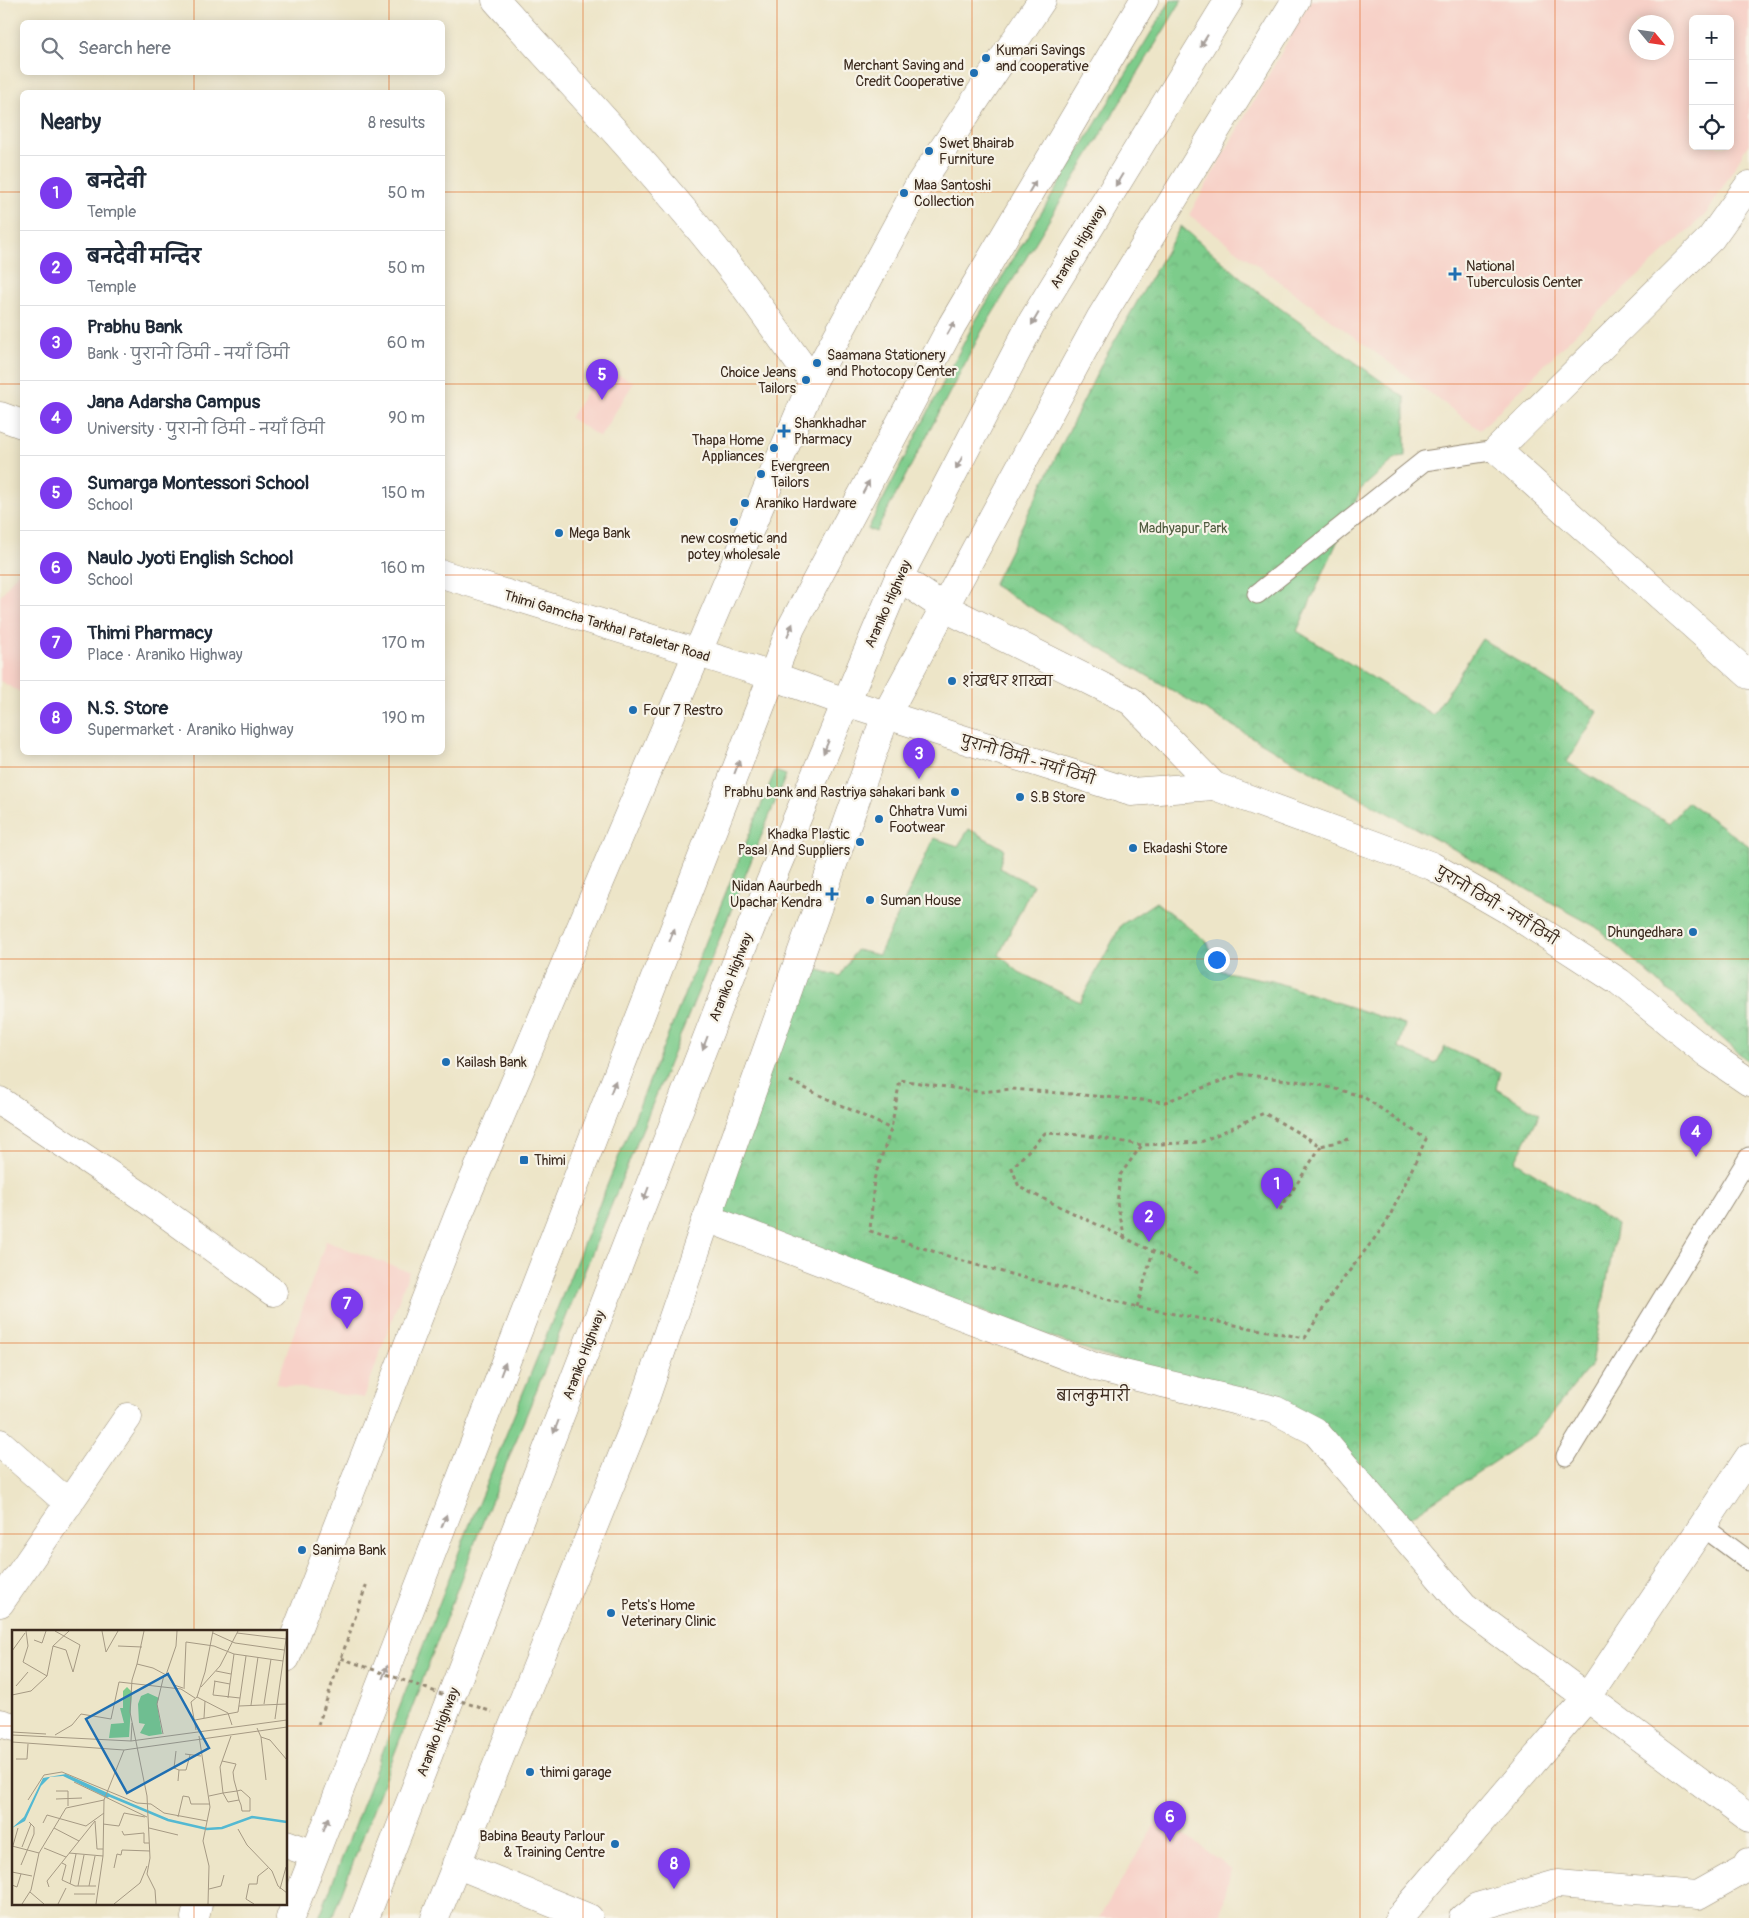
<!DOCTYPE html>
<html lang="en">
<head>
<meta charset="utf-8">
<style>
  :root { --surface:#fff; --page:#f6f6f7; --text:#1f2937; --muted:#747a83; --line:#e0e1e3; --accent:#7c3aed }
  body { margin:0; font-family:Pangolin,"Playpen Sans Deva",sans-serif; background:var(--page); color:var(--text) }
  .controls { position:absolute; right:15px; top:15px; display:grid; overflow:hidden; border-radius:8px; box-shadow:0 2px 12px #0003 }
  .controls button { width:45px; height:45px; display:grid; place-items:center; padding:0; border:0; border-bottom:1px solid var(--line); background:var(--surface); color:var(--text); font:25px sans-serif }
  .compass { position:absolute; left:1629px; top:15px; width:45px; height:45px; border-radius:50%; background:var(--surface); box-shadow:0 2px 12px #0003; rotate:119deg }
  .you { position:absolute; left:1216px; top:959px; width:18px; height:18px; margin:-12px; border:4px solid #fff; border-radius:50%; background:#1a73e8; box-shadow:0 0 0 8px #1a73e833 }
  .badge { display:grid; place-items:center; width:32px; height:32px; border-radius:50%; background:var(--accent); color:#fff; font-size:16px; font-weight:700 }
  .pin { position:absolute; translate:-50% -41px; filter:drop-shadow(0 1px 2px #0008) }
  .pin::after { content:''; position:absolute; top:26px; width:18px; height:15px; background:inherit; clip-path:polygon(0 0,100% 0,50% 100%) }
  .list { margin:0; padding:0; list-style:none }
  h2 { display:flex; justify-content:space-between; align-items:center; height:65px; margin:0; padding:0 20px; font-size:21px }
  h2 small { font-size:16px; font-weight:400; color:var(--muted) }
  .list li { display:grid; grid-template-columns:32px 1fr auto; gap:15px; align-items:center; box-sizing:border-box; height:75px; padding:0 20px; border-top:1px solid var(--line) }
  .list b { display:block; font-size:19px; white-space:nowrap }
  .list p { margin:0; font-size:16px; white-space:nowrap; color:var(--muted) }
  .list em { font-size:16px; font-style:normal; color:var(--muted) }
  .icon { flex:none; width:28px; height:28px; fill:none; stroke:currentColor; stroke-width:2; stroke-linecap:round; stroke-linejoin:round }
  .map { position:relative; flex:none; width:1749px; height:1918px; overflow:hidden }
  .search { position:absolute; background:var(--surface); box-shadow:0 2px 12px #0003; left:20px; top:20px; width:425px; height:55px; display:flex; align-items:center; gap:12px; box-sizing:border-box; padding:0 18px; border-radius:8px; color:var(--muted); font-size:19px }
  .panel { position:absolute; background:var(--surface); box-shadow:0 2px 12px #0003; left:20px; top:90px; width:425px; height:665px; border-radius:8px }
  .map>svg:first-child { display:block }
  .built { fill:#f7d1c8; fill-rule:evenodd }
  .grass { fill:#7dcc8b; stroke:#5c7b54 }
  .park { fill:url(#park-crowns); stroke:#5c7b54 }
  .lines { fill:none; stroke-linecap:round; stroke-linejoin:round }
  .lane-casing { stroke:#948873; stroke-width:21 }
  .street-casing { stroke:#948873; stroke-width:29 }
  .secondary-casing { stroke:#948873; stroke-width:29 }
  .highway-casing { stroke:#948873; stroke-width:29 }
  .path { stroke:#948873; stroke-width:3; stroke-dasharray:4 4; stroke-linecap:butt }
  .lane { stroke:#fff; stroke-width:19 }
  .street { stroke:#fff; stroke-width:28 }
  .secondary { stroke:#fff; stroke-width:28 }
  .highway { stroke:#fff; stroke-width:28 }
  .path-bridge { stroke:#948873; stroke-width:3; stroke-dasharray:4 4; stroke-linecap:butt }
  .oneway { fill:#a79f9a }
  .grid { fill:none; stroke:#df570d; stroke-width:1; stroke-opacity:0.55 }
  .poi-dot { fill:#1f6fb2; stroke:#f7f3e8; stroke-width:2 }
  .labels { text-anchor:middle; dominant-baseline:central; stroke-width:4.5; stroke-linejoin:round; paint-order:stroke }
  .poi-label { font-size:14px; fill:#3b2a1e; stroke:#f7f3e8; text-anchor:start }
  .street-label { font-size:14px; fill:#3b2a1e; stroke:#f7f3e8 }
  .park-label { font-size:14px; fill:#4f5b3f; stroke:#f7f3e8 }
  .neighbourhood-label { font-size:15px; fill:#3b2a1e; stroke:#f7f3e8 }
  .inset-river { fill:none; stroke:#54b9d2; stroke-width:2.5 }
  .inset-road { fill:none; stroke:#a69a84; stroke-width:1 }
  .view { fill:#1f6fb2; fill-opacity:0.15; stroke:#1f6fb2; stroke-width:2.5 }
  .inset-edge { fill:none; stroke:#3b2a1e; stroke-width:2.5 }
</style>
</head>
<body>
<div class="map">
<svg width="1749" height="1918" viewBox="0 0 1749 1918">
  <defs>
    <pattern id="park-crowns" width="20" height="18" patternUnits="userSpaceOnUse" patternTransform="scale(1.25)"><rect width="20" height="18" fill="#7dcc8b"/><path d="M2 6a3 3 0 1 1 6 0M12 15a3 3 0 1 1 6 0" fill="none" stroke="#6daf78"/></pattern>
  </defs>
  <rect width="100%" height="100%" fill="#f7f3e8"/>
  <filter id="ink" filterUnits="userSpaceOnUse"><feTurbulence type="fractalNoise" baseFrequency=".02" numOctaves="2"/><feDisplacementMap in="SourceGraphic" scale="10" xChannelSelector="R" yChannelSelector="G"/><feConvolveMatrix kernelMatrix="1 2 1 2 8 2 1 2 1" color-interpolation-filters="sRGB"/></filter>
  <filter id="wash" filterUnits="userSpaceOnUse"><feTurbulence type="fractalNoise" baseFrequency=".0096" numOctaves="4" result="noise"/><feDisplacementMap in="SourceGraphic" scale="20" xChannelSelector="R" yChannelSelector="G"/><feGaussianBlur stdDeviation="1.12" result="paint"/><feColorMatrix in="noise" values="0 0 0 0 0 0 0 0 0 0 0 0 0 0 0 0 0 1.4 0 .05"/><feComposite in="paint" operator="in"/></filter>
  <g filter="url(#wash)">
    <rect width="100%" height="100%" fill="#ede5c8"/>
    <!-- built -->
    <g class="built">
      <path d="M1311,0H1749V143L1708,212L1576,333L1480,430L1189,215ZM1693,19H1730V146H1693ZM1636,22H1666V52H1636Z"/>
      <path d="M602,367L634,382L600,437L570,418Z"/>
      <path d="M22,566V693L0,681V597Z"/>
      <path d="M326,1241L409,1272L364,1398L276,1384Z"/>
      <path d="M1160,1816L1231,1869L1220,1918H1099Z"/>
    </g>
    <!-- grass -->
    <g class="grass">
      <path d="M1171,0H1182L982,331L876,532L868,529L973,325Z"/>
      <path d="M775,771L786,775L478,1534L332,1918H319L467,1531Z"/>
    </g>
    <!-- park -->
    <g class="park">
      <path d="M1181,226L1259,293L1405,398V457L1396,458L1361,489L1297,631L1433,715L1482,639L1598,712L1567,762L1669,823L1688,802L1749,846V1062L1596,927L1289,759L993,585L1104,359Z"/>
      <path d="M969,829L1004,849L999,868L1033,885L999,955L1019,972L1080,1002L1121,925L1156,902L1207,942L1221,971L1272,981L1405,1025L1398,1048L1436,1064L1445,1047L1500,1072L1496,1088L1540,1114L1515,1161L1617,1225L1592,1364L1533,1436L1401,1523L1321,1421L1101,1355L721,1216L761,1067L815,969L840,976L856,950L879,955L934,838L958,846Z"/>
    </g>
  </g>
  <g filter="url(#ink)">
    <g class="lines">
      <defs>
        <g id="lane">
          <path d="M1257,594L1424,461L1497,450"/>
          <path d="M1566,1456L1749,1157"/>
          <path d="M1702,1526L1749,1561"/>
        </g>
        <g id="street">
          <path d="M496,0C579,93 667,184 742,283C766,315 788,349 813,381"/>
          <path d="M1749,185L1711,238L1497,450L1749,675"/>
          <path d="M899,577L943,607L1131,701L1214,786"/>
          <path d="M773,676L845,702L1131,792L1214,786L1432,866L1508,910L1619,982L1708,1054L1749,1082"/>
          <path d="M0,1101L143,1197L273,1292"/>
          <path d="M707,1218L1095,1367L1275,1410L1315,1431L1464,1606L1749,1818"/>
          <path d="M0,1443L69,1504"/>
          <path d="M0,1603L128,1417"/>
          <path d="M286,1658L458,1216L813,381L919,185L1042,0"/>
          <path d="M456,1864L589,1918"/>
          <path d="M195,1918L198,1904"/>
          <path d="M435,1918L644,1402L707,1218L886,715L1101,317L1296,0"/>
          <path d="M1399,1918L1587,1698L1749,1457"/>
          <path d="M1463,1918L1477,1907L1557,1884L1698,1895L1746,1868L1749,1862"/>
        </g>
        <g id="secondary">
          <path d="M0,416L22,424"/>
          <path d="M442,574L773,676"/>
          <path d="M0,1723L14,1727"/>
          <path d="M286,1844L314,1854"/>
        </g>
        <g id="highway">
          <path d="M290,1918L791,628L952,325L1144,0"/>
          <path d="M365,1918L738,958L899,577L1033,320L1229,0"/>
        </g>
      </defs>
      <!-- lane casing -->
      <use href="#lane" class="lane-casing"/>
      <!-- street casing -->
      <use href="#street" class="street-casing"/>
      <!-- secondary casing -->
      <use href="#secondary" class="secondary-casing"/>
      <!-- highway casing -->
      <use href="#highway" class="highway-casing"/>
      <!-- path -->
      <g class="path">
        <path d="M1240,1074L1312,1083L1362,1096L1426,1139L1387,1222L1334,1291L1305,1338L1137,1307L976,1265L870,1231L874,1179L891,1129L900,1080L980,1092L1012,1089L1165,1102Z"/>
        <path d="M790,1081L891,1129"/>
        <path d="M1280,1210L1321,1146"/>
        <path d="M1125,1238L1117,1203L1120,1175L1142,1145"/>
        <path d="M1198,1273L1019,1187L1012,1168L1045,1133L1084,1135L1142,1145L1201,1142L1264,1113L1321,1146L1349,1139"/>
        <path d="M1137,1307L1153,1251"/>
        <path d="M318,1725L367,1583"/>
      </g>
      <!-- lane -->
      <use href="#lane" class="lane"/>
      <!-- street -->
      <use href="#street" class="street"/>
      <!-- secondary -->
      <use href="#secondary" class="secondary"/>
      <!-- highway -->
      <use href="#highway" class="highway"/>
      <!-- path-bridge -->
      <path class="path-bridge" d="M341,1658L492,1712"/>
    </g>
    <!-- one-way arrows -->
    <defs><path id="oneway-solid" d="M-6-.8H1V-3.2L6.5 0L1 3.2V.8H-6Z" transform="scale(1.25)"/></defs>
    <g class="oneway">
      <use href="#oneway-solid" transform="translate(1204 41) rotate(122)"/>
      <use href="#oneway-solid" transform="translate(1119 180) rotate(121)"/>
      <use href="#oneway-solid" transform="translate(1032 187) rotate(-60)"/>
      <use href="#oneway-solid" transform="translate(1035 319) rotate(120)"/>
      <use href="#oneway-solid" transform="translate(951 328) rotate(-61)"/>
      <use href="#oneway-solid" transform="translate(959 463) rotate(118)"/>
      <use href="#oneway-solid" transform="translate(866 487) rotate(-62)"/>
      <use href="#oneway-solid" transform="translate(790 630) rotate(-67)"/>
      <use href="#oneway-solid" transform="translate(826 747) rotate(113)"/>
      <use href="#oneway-solid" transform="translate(737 767) rotate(-69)"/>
      <use href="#oneway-solid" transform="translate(672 935) rotate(-69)"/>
      <use href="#oneway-solid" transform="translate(705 1043) rotate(111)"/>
      <use href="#oneway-solid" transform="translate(613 1087) rotate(-69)"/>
      <use href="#oneway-solid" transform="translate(646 1194) rotate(111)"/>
      <use href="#oneway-solid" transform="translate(503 1369) rotate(-69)"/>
      <use href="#oneway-solid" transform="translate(556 1427) rotate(111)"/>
      <use href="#oneway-solid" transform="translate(444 1521) rotate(-69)"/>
      <use href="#oneway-solid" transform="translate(385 1672) rotate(-69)"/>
      <use href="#oneway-solid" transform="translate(326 1824) rotate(-69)"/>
    </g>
  </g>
  <!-- grid -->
  <path class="grid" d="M194,0V22M389,0V22M583,0V1918M777,0V1918M972,0V1918M1166,0V1918M1360,0V1918M1555,0V1918M194,72V92M389,72V92M0,192H22M442,192H1749M0,384H22M442,384H1749M0,575H22M442,575H1749M194,752V1632M389,752V1918M0,767H1749M0,959H1749M0,1151H1749M0,1343H1749M0,1534H1749M0,1726H14M286,1726H1749M194,1904V1918"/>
  <!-- markers -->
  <g class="poi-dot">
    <circle cx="986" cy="58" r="5"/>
    <circle cx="974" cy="73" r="5"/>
    <circle cx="929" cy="151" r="5"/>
    <circle cx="904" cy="193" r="5"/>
    <path d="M1452.5 266.5h5v5h5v5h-5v5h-5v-5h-5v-5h5z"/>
    <circle cx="817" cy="363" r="5"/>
    <circle cx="806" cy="380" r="5"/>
    <path d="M781.5 423.5h5v5h5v5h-5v5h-5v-5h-5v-5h5z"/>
    <circle cx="774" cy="448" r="5"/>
    <circle cx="761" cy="474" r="5"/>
    <circle cx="745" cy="503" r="5"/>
    <circle cx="734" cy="522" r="5"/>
    <circle cx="559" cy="533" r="5"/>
    <circle cx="952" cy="681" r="5"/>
    <circle cx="633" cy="710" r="5"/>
    <circle cx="955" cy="792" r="5"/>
    <circle cx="1020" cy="797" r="5"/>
    <circle cx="879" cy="819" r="5"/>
    <circle cx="860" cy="842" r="5"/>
    <circle cx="1133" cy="848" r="5"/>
    <path d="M829.5 886.5h5v5h5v5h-5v5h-5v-5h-5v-5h5z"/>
    <circle cx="870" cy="900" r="5"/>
    <circle cx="1693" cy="932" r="5"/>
    <circle cx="446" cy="1062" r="5"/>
    <rect x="519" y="1155" width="10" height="10" rx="2.5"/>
    <circle cx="302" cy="1550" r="5"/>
    <circle cx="611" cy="1613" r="5"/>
    <circle cx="530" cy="1772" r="5"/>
    <circle cx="615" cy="1844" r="5"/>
  </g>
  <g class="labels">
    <!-- poi labels -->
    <g class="poi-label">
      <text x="996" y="50">Kumari Savings<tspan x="996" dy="16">and cooperative</tspan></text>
      <text x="964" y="65" text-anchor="end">Merchant Saving and<tspan x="964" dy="16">Credit Cooperative</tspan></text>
      <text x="939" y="143">Swet Bhairab<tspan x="939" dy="16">Furniture</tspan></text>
      <text x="914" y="185">Maa Santoshi<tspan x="914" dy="16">Collection</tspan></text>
      <text x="1466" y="266">National<tspan x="1466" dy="16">Tuberculosis Center</tspan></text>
      <text x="827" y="355">Saamana Stationery<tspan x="827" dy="16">and Photocopy Center</tspan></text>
      <text x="796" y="372" text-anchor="end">Choice Jeans<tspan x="796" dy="16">Tailors</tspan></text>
      <text x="794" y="423">Shankhadhar<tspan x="794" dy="16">Pharmacy</tspan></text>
      <text x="764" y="440" text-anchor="end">Thapa Home<tspan x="764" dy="16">Appliances</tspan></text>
      <text x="771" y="466">Evergreen<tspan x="771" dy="16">Tailors</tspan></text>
      <text x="755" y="503">Araniko Hardware</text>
      <text x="569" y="533">Mega Bank</text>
      <text x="734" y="538" text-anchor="middle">new cosmetic and<tspan x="734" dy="16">potey wholesale</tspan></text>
      <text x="962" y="681">शंखधर शाख्वा</text>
      <text x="643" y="710">Four 7 Restro</text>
      <text x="945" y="792" text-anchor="end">Prabhu bank and Rastriya sahakari bank</text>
      <text x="1030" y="797">S.B Store</text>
      <text x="889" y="811">Chhatra Vumi<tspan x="889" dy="16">Footwear</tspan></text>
      <text x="850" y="834" text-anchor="end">Khadka Plastic<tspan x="850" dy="16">Pasal And Suppliers</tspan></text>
      <text x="1143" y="848">Ekadashi Store</text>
      <text x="822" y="886" text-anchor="end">Nidan Aaurbedh<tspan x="822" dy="16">Upachar Kendra</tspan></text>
      <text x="880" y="900">Suman House</text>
      <text x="1683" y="932" text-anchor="end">Dhungedhara</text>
      <text x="456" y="1062">Kailash Bank</text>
      <text x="534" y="1160">Thimi</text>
      <text x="312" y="1550">Sanima Bank</text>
      <text x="621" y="1605">Pets's Home<tspan x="621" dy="16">Veterinary Clinic</tspan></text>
      <text x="540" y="1772">thimi garage</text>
      <text x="605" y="1836" text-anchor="end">Babina Beauty Parlour<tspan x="605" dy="16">&amp; Training Centre</tspan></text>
    </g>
    <!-- street labels -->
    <g class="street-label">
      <text transform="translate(1078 247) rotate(-59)">Araniko Highway</text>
      <text transform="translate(888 604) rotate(-66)">Araniko Highway</text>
      <text transform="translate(607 626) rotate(17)">Thimi Gamcha Tarkhal Pataletar Road</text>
      <text transform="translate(1028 760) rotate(17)">पुरानो ठिमी - नयाँ ठिमी</text>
      <text transform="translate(1497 906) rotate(31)">पुरानो ठिमी - नयाँ ठिमी</text>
      <text transform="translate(731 977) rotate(-68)">Araniko Highway</text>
      <text transform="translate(584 1355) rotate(-69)">Araniko Highway</text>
      <text transform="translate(438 1732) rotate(-69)">Araniko Highway</text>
    </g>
    <!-- park labels -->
    <g class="park-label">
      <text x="1183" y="528">Madhyapur Park</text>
    </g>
    <!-- neighbourhood labels -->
    <g class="neighbourhood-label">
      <text x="1093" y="1396">बालकुमारी</text>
    </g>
  </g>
  <!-- overview -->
  <g transform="translate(12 1630)">
    <rect width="275" height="275" fill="#ede5c8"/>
    <path d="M115,57L120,62L117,107L97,108L99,94L112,93L108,78H111V61ZM136,63L147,68L145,74L150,104L137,106L128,103L133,94L127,93L126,74L129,66Z" fill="#7dcc8b"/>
    <path d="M54,144L98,164L96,168L51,146L38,147L29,156L13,191L0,198L12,187L31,148Z" fill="#54b9d2"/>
    <path class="inset-river" d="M94,164L156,190L195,199L210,198L240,187L275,192"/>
    <path class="inset-road" d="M14,1L16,16L11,32L35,46M43,1L68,15L61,42M90,1L94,22M201,3L223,13L272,20M225,3L274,9M22,10L30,13L34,1M41,16L54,20L61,42M106,16L130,17M0,21L13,3M94,22L106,1M125,34L132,1M204,41L219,44M154,45L164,16L165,1M202,51L218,54M203,51L201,65L228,68M4,56L16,42M189,57L208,36L226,1M172,59L174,12L202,16L222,24L271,31M0,65L19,61L35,46L41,16L57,1M185,67L216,83L220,95M216,68L222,24M252,74L259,29M239,75L246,27M227,76L275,74M192,88L193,71M263,89L275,2M183,90L226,82L234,26M245,98L249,107L258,110L275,130M184,100L179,72L185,67L193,42L201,1M0,102L34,104M151,104L145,74L152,45M0,105L119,111L275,90M43,105L60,95L69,84L99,89L107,52L169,59L183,68M187,106L198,177L191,211L197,236L196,274M219,106L208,137L211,163L216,172L227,170M249,107L254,150M119,111L120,93M0,112L112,120L275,97M164,121L162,138L167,140M173,124L189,126M4,129H15L16,114M166,151L167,140H174L178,125M62,152L135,187M44,161H56V176M197,166L211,163L225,161L229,160L238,168V181H230L229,175L227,170L225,161L222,150L221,142L224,134L210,131M44,169L70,168M16,170L32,145L50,142L125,173L139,174L152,183L195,191M166,187L171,166L177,167L179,174H198M83,191L85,219H91M31,193L35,185L74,196L92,183M91,194L107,196L112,183L133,187M42,198L67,211M137,198L166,205M226,199L235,215L260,241L266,256L275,263M110,201L112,205L132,203V213H137M0,216L27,223M10,217L19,194M32,218L54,227M0,219L6,198M57,223L91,226M50,233L54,235L50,250L63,256H84M9,235L22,204V197L17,192M102,238L105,224L109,225L110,220L138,221M0,245V242L20,246M58,254L64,224M0,255L5,257L9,244M66,256L72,225M77,256L83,226M37,257L35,251L83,191M197,259L209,256L212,245M268,259L274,237M18,262L32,274M62,264H83M10,274L19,260L27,223L54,178L92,170M46,274L54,258M84,274L91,226L92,170L112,120M102,274L128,253L135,236M144,274L143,260L135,244L138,228L135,166L118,82L120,50L125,34L141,38L156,46L162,55L171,58M242,274L234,269L237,254H245L246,246L256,238"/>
    <path class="view" d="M156,44L197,118L115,163L74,89Z"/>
    <rect width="275" height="275" class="inset-edge"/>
  </g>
</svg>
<div class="controls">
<button>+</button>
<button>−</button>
<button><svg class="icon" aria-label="locate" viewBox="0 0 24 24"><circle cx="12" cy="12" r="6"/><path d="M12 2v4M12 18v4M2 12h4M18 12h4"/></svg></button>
</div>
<svg class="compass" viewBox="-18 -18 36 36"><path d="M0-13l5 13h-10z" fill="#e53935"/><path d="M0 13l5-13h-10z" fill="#747a83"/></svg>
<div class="you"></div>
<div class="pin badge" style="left:1277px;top:1209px">1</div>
<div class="pin badge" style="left:1149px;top:1242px">2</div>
<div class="pin badge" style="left:919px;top:779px">3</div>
<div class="pin badge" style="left:1696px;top:1157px">4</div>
<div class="pin badge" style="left:602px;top:400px">5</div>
<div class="pin badge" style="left:1170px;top:1842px">6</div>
<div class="pin badge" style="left:347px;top:1329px">7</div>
<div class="pin badge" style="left:674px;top:1889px">8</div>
<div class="search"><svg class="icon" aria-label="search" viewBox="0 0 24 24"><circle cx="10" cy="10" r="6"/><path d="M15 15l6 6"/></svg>Search here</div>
<section class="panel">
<h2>Nearby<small>8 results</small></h2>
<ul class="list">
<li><span class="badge">1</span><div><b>बनदेवी</b><p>Temple</p></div><em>50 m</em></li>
<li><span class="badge">2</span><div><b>बनदेवी मन्दिर</b><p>Temple</p></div><em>50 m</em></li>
<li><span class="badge">3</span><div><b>Prabhu Bank</b><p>Bank · पुरानो ठिमी - नयाँ ठिमी</p></div><em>60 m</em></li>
<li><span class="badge">4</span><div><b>Jana Adarsha Campus</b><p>University · पुरानो ठिमी - नयाँ ठिमी</p></div><em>90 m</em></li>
<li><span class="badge">5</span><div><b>Sumarga Montessori School</b><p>School</p></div><em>150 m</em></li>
<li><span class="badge">6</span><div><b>Naulo Jyoti English School</b><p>School</p></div><em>160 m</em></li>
<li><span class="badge">7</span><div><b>Thimi Pharmacy</b><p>Place · Araniko Highway</p></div><em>170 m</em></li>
<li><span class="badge">8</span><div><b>N.S. Store</b><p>Supermarket · Araniko Highway</p></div><em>190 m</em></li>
</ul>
</section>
</div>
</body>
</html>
